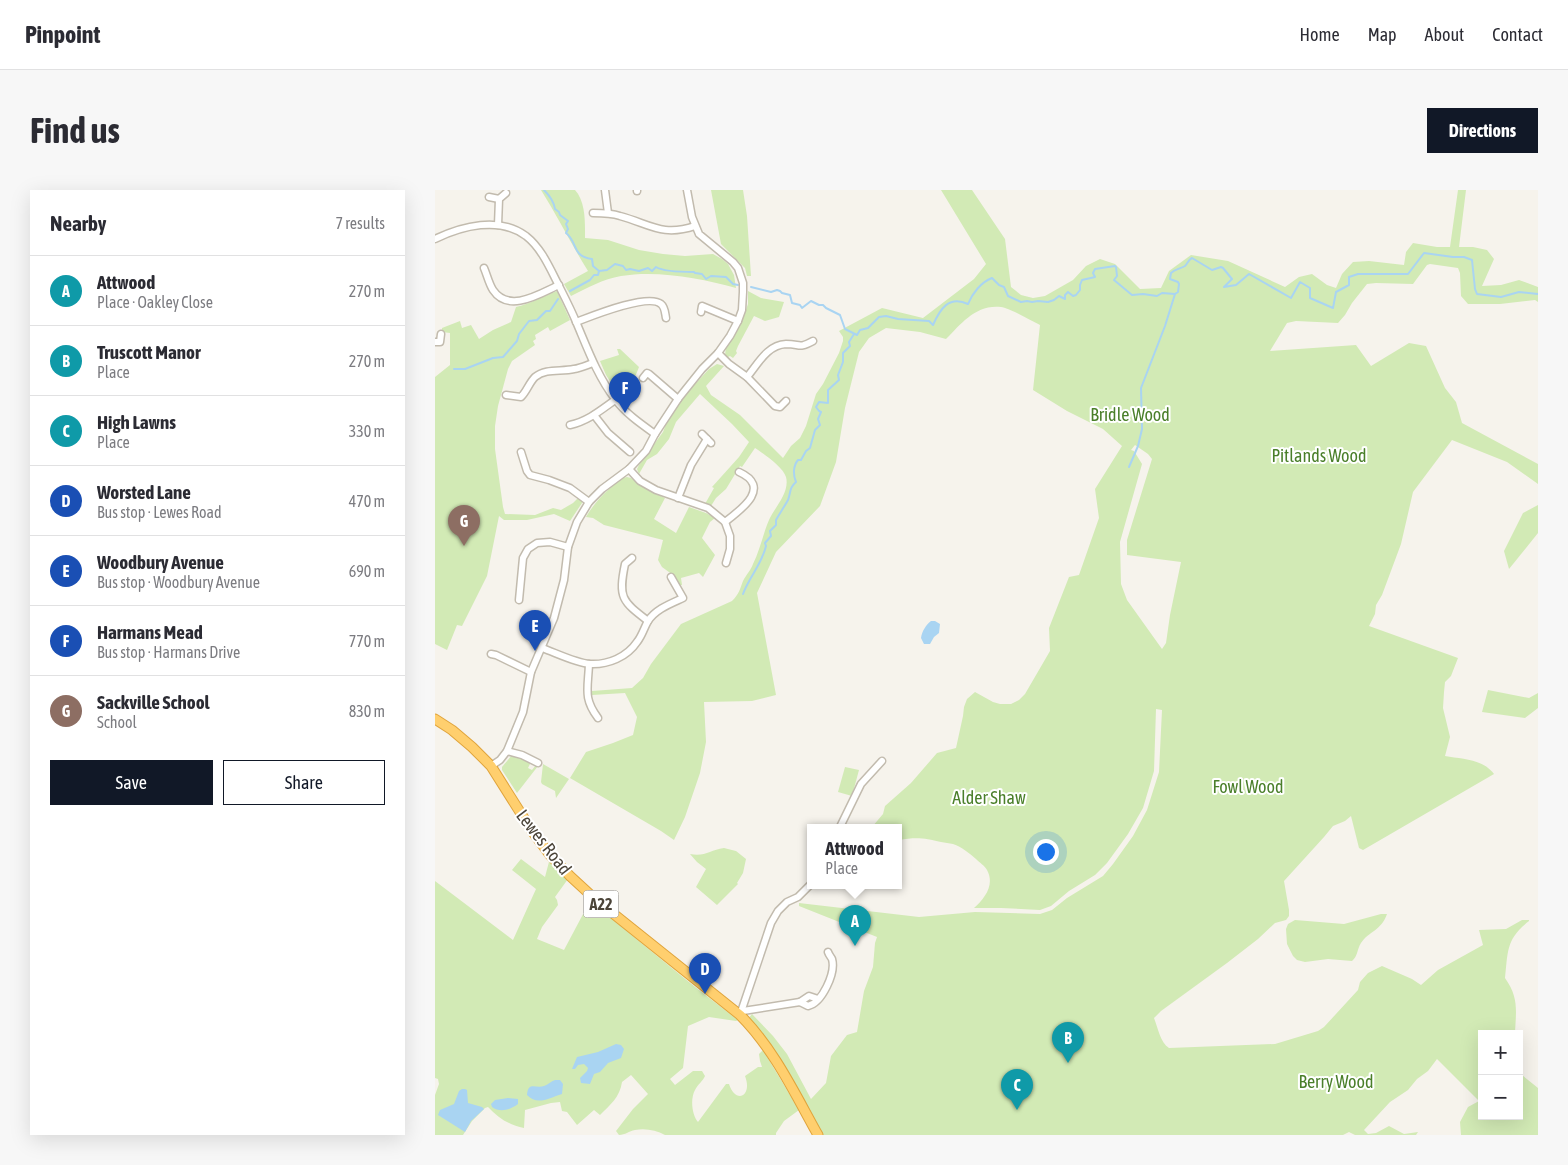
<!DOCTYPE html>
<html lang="en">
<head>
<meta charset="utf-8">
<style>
  :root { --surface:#fff; --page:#f7f7f7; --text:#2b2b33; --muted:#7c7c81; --line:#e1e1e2; --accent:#111827 }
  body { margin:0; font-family:"Asap Condensed",sans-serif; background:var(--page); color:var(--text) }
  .controls { position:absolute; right:15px; bottom:15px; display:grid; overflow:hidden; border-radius:0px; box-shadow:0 5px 20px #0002 }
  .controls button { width:45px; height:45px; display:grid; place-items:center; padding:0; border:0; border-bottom:1px solid var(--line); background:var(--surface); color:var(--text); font:25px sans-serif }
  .you { position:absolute; left:610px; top:661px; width:18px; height:18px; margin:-12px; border:4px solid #fff; border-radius:50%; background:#1a73e8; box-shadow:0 0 0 8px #1a73e833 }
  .badge { display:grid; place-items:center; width:32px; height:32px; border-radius:50%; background:var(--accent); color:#fff; font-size:16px; font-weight:700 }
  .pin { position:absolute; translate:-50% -41px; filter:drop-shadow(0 1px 2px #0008) }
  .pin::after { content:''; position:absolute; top:26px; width:18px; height:15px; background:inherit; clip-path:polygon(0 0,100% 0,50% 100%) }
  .popup { position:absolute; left:372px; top:634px; width:95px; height:65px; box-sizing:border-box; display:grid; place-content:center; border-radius:0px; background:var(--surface); filter:drop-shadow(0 1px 4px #0005); font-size:16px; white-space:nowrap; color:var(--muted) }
  .popup b { font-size:19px; color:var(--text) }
  .popup::after { content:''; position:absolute; left:50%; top:100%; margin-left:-10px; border:10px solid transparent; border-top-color:var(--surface) }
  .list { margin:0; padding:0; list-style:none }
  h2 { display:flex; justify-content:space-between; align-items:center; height:65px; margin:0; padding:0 20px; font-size:21px }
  h2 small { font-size:16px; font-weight:400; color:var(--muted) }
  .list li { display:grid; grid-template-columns:32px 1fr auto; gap:15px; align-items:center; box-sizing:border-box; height:70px; padding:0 20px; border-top:1px solid var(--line) }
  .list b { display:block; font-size:19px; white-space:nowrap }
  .list p { margin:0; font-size:16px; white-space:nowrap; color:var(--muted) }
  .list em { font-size:16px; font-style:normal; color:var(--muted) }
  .actions { display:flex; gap:10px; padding:15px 20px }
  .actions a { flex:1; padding:11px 0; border:1px solid var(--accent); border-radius:0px; text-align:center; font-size:18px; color:var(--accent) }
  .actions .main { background:var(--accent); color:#fff }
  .map { position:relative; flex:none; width:1103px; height:945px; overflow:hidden; border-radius:0px }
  header { display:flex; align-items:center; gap:30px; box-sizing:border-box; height:70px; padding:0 25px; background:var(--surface); border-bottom:1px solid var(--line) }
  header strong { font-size:24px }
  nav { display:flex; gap:28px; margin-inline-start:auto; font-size:18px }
  .intro { display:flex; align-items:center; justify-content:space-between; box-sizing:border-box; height:120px; padding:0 30px }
  h1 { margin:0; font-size:35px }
  .button { padding:12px 22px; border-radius:0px; background:var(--accent); color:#fff; font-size:18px; font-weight:700 }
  main { display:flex; gap:30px; padding:0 30px }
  aside { flex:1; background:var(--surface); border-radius:0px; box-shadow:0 5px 20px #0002 }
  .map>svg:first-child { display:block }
  .green { fill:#d2eab5; fill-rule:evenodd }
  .water { fill:#a9d4f2 }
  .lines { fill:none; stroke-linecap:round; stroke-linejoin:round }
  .stream { stroke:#a9d4f2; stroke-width:2 }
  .minor-casing { stroke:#c2bbae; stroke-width:9 }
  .highway-casing { stroke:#e0a43c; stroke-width:11 }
  .minor { stroke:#fff; stroke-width:6 }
  .highway { stroke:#ffcf6e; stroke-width:9 }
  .labels { text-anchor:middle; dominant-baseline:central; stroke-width:4; stroke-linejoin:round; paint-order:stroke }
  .shield { fill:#fff; stroke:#817c74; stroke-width:1 }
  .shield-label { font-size:16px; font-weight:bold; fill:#4b4439 }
  .park-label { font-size:18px; fill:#4a7f2a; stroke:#fff }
  .street-label { font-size:18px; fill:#4b4439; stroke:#fff }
</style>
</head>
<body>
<header>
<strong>Pinpoint</strong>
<nav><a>Home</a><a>Map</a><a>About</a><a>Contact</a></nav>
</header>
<div class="intro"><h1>Find us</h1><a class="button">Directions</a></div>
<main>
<aside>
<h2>Nearby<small>7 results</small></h2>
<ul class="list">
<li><span class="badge" style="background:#0f9aa8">A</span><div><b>Attwood</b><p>Place · Oakley Close</p></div><em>270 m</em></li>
<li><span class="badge" style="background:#0f9aa8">B</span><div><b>Truscott Manor</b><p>Place</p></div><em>270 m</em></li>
<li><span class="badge" style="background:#0f9aa8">C</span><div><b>High Lawns</b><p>Place</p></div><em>330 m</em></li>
<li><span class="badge" style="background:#1a4fb4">D</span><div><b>Worsted Lane</b><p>Bus stop · Lewes Road</p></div><em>470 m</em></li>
<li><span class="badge" style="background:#1a4fb4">E</span><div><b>Woodbury Avenue</b><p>Bus stop · Woodbury Avenue</p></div><em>690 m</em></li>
<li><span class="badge" style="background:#1a4fb4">F</span><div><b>Harmans Mead</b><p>Bus stop · Harmans Drive</p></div><em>770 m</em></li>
<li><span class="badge" style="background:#8d6e63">G</span><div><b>Sackville School</b><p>School</p></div><em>830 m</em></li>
</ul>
<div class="actions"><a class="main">Save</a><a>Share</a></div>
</aside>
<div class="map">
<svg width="1103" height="945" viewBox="0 0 1103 945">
  <rect width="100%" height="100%" fill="#f6f3ec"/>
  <!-- green -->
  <g class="green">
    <path d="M106,0H140C151,12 150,33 150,48L173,50L204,60L228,64L250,66L278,64L287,69L293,74L299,85L301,98C266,88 222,80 186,86C168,89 152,98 136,106L129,94L153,81C136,54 123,27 106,0Z"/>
    <path d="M276,0H308L312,26L316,86H312L310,78L286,54Z"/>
    <path d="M506,0H537L570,49L576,97L586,105L598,108L610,106L638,90L651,76L665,69L680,74L705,99L726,98L734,81L756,65L793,71L850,97L864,87L877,84L892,95L901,98L907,84L918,72L934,71L969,75L971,62L978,53L1002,57H1015L1023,0H1031L1024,57H1038L1052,60L1059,69L1047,96L1066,95L1084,90L1103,97V112L1100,110L1065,114H1033L1026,106L1025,83L1023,78L995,74L992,75L978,94L941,93L932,94L917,113L910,125L903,133L861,131L852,133L835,161L921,155L936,176L974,153L991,156L1010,198L1021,212L1027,233L1103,274V294L1072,272L1017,250L978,302L966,354L947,405L941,415L940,424L934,436L1023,468L1016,486L1010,492L1009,502L1008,518L1015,547L1010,566C1027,569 1048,569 1059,584L928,660L924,658L916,626L910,631L898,636L889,647L849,691L854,720V726L851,730L840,733L823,749L792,773L726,821L719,828C723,838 725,852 734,858L840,854L883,841L889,837L923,800L925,792L933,783L947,776L977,789L986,795L1003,780L1048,755L1044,740L1071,739L1087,730H1094V731C1071,749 1073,761 1070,788C1084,808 1081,820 1080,844H1047V926H1084V874L1087,885L1103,898V945H1026L1025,932L1033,917L1044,911L1002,869L993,881L982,889L973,900L955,912L929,940L933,944L941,943L954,936L969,944L983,942L981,945H920L914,942L908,945H388L372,916L313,829L317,824L338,846L352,864L376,909L391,893L396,866L412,845L422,842L429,801L438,777L440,753L442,747L364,716V713L484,727L540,722L605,724L617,720L632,708L668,686L678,674L698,646L712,620L724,582L727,520L721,519L719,581L708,618L693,644L672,673L660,685L634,701L616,716L605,720L566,718H539C550,708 560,695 552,680C550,676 544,672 541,669C534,663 527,657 518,654C514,653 510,653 506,652C490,648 481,647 464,650V637H437L448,624L450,616L476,593L502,563L521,558L528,526L529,517L532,509L540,502L558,512L565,514H576L584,510L590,504L615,461L614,438L634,387L644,385L664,328L660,299L687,256L668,239L632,221L598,200L605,135C596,131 575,118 566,117C541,114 526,134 511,149L485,142L451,138L434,148L424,162L410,218L401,272L385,316L341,362L322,403L341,505L317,511L269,512L271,552L265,583L250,627L239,650L226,641L135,588L151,562L178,553L198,545L202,527L190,503L157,505V501L197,498L208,488L216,474L246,434L297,411C304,404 305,399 308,391C311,385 316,380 318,374C325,360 328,344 334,330C340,317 355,302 351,287C348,277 329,264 320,258L307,277L305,276L291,299L281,308L276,316L270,314L279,298L277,297L304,267L314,252L297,234L265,204L241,232L234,249L222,264L212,270L204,284L202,279L204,275L228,242L233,229L248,207L274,179L282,174L289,176L271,196L276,205L305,225L348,268L356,256L365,248L371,236L381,204L388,194L404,163L408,151V147L404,141L447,118L488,128L539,89L551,74ZM700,255L713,264L717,269L692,350V365L746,372L735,425L731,453L727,459L692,410L686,394L685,352L707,274L699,261L696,260Z"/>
    <path d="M122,101L135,130L115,141L113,137L100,145L101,149L98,151L100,155L77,171L73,179L63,216L60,236V259L68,317L70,324L100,325L118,318L126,320L138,313L144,307L147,311V313L135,331L119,324L92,330H69L64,326L52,386L27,436L22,435L12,460L0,454V187L15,175V143L7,142V138L25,131L27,138L36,135L44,149L58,140L76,132L81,117C94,114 109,106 122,101Z"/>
    <path d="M313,101L326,108L349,112L344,127L330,131L319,126L303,156L301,161L302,163L298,168L295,166L291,168L290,165L291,157L307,131L313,114Z"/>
    <path d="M182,159H185L204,177L200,187L182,202L171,185L165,171L184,165Z"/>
    <path d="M192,287L196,288L215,301L230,308L219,329L241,343L254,317L271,323L280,328L275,332L267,348L280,365L268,387L264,383L246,388L247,395L242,396L238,385L227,377L223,370L228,350L169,335L158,328L151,327C161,310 173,299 188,288Z"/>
    <path d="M1103,315V343L1074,379L1069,361L1088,323Z"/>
    <path d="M1053,500L1094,508L1103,503V518L1090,528L1047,522Z"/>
    <path d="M77,565L94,572L95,574L93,578L97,580L101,575L103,576L82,603L67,580V577Z"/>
    <path d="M108,574L134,589L121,608L120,601L107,594L106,592Z"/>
    <path d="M410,577L424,580L417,606L403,602Z"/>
    <path d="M289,658L301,661L311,669L308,683L302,693L303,694L282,715L261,697L271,679L262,672L255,664C270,667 275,660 289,658Z"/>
    <path d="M115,668L133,689L120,707L122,710L123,715L107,737L102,749L129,760L155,711L260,797L303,830L301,831L274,827L253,836L248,878L235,889L240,895L258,881H267L270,886C268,891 263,894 260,900C255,909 257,925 263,932L291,894H294C300,914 318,907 310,886L323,877H327L325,871L324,864L328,860L364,920L349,931L341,943V945H230C221,940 210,938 200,940C194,941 190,945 184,945L181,941L198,919L213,904L196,885L187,892C185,907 175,915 165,925L159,920L142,935L132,922L127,921L125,912L116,913L90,920L89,938C74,935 63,928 53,917L50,918L37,931L28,945H0V905L4,894L3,889L0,888V691L78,750L101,699L77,680L86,669L110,687Z"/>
    <path d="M946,724H952C946,741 934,741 926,753C922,759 923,766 917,771L893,769L870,772L862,770L858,766L852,754L851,739L853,734L860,730L909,734Z"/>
  </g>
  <!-- water -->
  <g class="water">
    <path d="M496,431H500L505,434L504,443L499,447L495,454H489L486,448C487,441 491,435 496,431Z"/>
    <path d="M181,854L186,855L189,859L186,868L173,873L165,882L159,884L155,894L146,893L145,888L152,881L153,878L149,874L143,875L140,879H137L142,867L163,862Z"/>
    <path d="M120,890H125L128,894L127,904C114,908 102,916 92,905C93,891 101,899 109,896C113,895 116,891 120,890Z"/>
    <path d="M27,899H30L32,900L33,913L47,917L49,919L36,931L30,942L3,925L5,920L19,914L24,901Z"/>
    <path d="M73,908L83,909V914C75,920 65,923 57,917L56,914L60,910Z"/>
  </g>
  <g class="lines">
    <!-- stream -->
    <g class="stream">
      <path d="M109,0C114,5 119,12 120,19L124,22L125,25L133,31L131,34L133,39L131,43C143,52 136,66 157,69L158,76L164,81L172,80L180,74L188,76L191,80L195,79L204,81L213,78L217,81L221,77C229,82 249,82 259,82L260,83L267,84L271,89L276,86L291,87L298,94L303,95"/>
      <path d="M316,97L336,102L342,100L345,101L347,103L355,105L357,113L365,115L367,118L376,111L384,115H388L391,118L405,125L410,139L422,145L425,140L433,138L444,127L451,126L463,129L494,131L498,135C505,119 514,105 533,114C537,104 546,92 557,88L564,95L569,97L573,106L586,112L592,111L597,112L603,111L613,112L619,110L624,106L630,109V105L633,102L638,106L641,105L645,100V95L647,90L660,87L658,83L660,79L680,76L681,77L682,86L679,90L697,105L708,104L722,106L727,103L740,104L743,102L744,94L743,92L735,89L736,83C740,79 745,79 750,76C753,73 753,70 757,68L777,80L786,77L788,78L797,89L789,97L801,95L814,84L856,108L865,92L875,98V108L898,118L901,102L914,95V87L923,84H973L989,63L1018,67H1029L1037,70L1040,99L1042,104L1066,107L1084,102L1103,104"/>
      <path d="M135,101L155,90L159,85H163L164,81"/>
      <path d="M19,179H30L58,168L68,167L82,151L84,144L94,131L102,130L111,121H115L123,109"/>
      <path d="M694,277L703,256L707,239L706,198L730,136L740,104"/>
      <path d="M308,404C314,387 327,374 331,356L330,353L336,346L335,341L341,335V330C342,328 352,312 353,310C356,302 354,298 361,292C358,285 358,276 363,270H366L371,261L375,258L380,240L385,235L383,229L386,222L384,221L381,217L384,212L393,213V200L404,190L403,185L408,172V163L415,156L414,152L419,144"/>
    </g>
    <defs>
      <g id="minor">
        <path d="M170,0L173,23"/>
        <path d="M202,0V1"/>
        <path d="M54,7L64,9"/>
        <path d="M158,23C168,23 176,23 185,26C215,34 227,47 260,36"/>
        <path d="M63,35L64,9L71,3"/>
        <path d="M0,49C27,36 64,26 91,46C105,57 113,74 121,90C128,104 136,119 142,134C153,160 163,187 180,209C190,223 206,234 220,244"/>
        <path d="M49,78C52,85 54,94 58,100C74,124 106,103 124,95"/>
        <path d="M266,122L267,116L303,131"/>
        <path d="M141,132C157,126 213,103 226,114C230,117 230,123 231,128"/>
        <path d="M0,152H5L6,144"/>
        <path d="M283,163L294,174L312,187L340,216L345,217L351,211"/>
        <path d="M312,187C323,174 332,155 351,154C366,154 363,159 378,151"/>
        <path d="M208,188L212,183L214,184L243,209"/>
        <path d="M71,205L86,207C92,201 94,193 100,187C111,178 126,182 139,179C146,178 152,175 158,173"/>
        <path d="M159,225L173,243L195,262"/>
        <path d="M135,235C153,231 166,220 180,210"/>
        <path d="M267,244L276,253"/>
        <path d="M86,262L92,281L95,285L114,290L135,298L154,312"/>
        <path d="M194,279L205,291L221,300L273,318L290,332L295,346V359L291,373"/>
        <path d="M243,308L256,275L272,249"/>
        <path d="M290,332C307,319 337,297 304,282"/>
        <path d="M197,368L190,374C183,408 187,411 213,431"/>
        <path d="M84,410L88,368L93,359L102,353L115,352L133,357"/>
        <path d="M107,458C121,463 141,473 155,474C173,475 192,467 202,452C207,446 209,438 213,431C221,419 235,414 248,408L236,387"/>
        <path d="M56,464L61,465L96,482"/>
        <path d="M154,474C153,499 148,508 163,528"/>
        <path d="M72,561L87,565L103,573"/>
        <path d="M56,576L65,570L72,561L88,522L96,482L119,428L129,390L133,357L142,332L154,312L167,299L194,279L211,261L220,244L243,209L267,179L283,163L295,146L303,131L307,120L308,102V93L303,78L298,72L264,44L257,27L252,0"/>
        <path d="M405,637L426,594L447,571"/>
        <path d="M365,812L374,806L383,809"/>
        <path d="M308,821L365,812L373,816C387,813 401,783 397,769C396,767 394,765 393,762"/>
        <path d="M305,825L336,733L343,721L352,712L363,707L376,694"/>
      </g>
      <path id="highway" d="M0,529L17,540L37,557L56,576L97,641L115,665L135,686L160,709L305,825C339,859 360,904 383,945"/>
    </defs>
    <!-- minor casing -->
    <use href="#minor" class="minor-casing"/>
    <!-- highway casing -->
    <use href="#highway" class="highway-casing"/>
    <!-- minor -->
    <use href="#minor" class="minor"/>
    <!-- highway -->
    <use href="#highway" class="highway"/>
  </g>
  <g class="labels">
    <!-- shield labels -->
    <rect class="shield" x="148.5" y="700.5" width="35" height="27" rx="4"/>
    <g class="shield-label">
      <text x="166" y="714">A22</text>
    </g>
    <!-- park labels -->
    <g class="park-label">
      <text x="695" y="224">Bridle Wood</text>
      <text x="884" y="265">Pitlands Wood</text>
      <text x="813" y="596">Fowl Wood</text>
      <text x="554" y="607">Alder Shaw</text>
      <text x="901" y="891">Berry Wood</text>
    </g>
    <!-- street labels -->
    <g class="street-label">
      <text transform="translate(109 652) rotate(52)">Lewes Road</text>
    </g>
  </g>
</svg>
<div class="controls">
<button>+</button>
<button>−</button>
</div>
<div class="you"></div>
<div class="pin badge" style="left:420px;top:756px;background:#0f9aa8">A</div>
<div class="popup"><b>Attwood</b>Place</div>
<div class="pin badge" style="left:633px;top:873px;background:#0f9aa8">B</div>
<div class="pin badge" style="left:582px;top:920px;background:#0f9aa8">C</div>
<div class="pin badge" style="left:270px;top:804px;background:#1a4fb4">D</div>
<div class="pin badge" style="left:100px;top:461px;background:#1a4fb4">E</div>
<div class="pin badge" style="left:190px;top:223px;background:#1a4fb4">F</div>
<div class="pin badge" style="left:29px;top:356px;background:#8d6e63">G</div>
</div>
</main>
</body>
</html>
